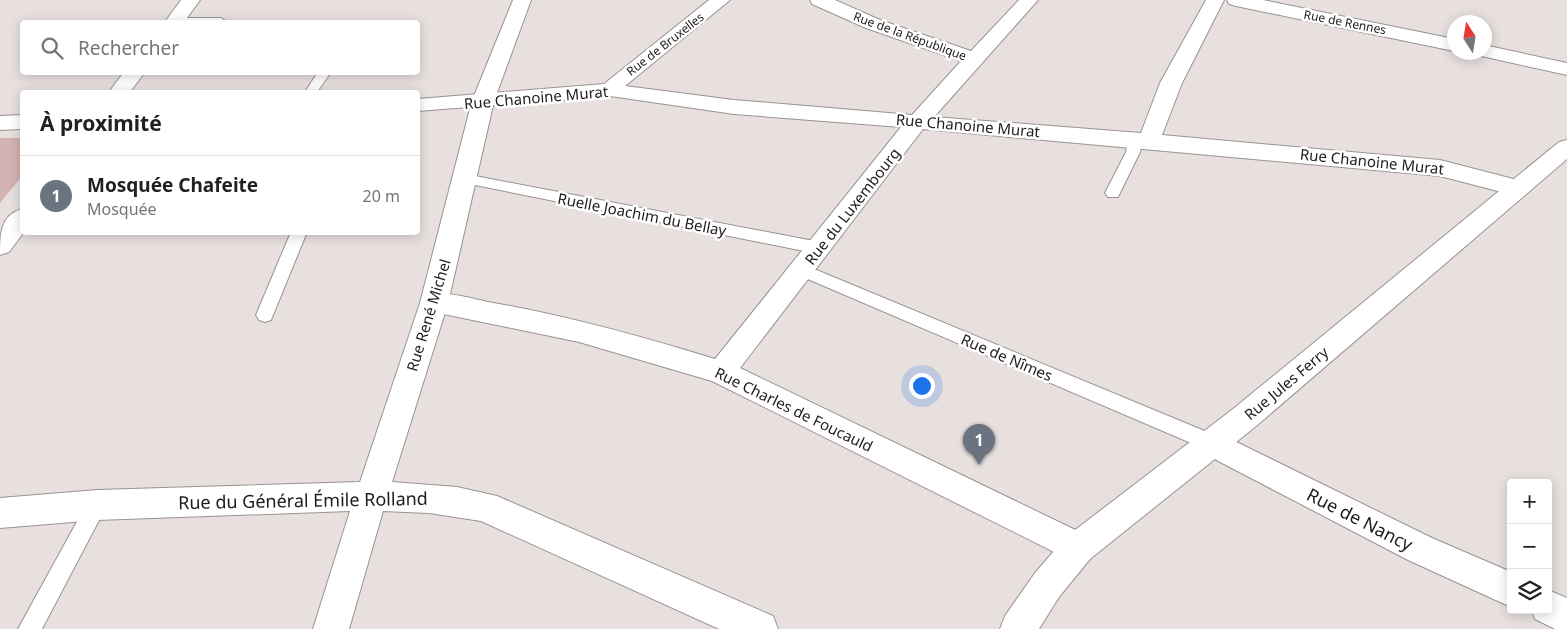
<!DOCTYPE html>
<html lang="fr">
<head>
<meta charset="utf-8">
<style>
  :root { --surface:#fff; --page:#f6f6f6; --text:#202124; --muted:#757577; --line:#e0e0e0; --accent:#ea580c }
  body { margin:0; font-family:"Noto Sans",sans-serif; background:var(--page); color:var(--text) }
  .controls { position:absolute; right:15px; bottom:15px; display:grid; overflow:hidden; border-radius:5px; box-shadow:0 2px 12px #0003 }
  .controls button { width:45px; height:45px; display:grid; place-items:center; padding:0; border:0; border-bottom:1px solid var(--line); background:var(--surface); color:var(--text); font:25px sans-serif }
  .compass { position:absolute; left:1447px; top:15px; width:45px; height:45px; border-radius:50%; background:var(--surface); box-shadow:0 2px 12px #0003; rotate:348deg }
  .you { position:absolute; left:921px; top:385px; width:18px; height:18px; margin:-12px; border:4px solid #fff; border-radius:50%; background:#1a73e8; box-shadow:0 0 0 8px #1a73e833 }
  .badge { display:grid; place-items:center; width:32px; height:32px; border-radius:50%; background:var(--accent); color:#fff; font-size:16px; font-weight:700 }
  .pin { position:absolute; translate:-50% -41px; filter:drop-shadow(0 1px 2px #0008) }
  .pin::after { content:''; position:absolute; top:26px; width:18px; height:15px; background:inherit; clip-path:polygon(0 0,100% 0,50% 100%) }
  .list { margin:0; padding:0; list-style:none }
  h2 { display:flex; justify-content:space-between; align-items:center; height:65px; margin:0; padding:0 20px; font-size:21px }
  h2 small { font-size:16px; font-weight:400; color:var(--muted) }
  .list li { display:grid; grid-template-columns:32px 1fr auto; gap:15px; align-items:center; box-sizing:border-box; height:80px; padding:0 20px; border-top:1px solid var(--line) }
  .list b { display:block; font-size:19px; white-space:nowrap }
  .list p { margin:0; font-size:16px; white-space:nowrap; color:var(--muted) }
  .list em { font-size:16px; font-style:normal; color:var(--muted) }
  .icon { flex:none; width:28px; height:28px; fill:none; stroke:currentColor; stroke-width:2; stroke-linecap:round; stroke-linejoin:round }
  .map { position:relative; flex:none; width:1567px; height:629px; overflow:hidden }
  .search { position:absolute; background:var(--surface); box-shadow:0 2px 12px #0003; left:20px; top:20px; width:400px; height:55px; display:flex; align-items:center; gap:12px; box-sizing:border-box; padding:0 18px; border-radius:5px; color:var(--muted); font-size:19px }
  .panel { position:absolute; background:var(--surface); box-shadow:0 2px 12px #0003; left:20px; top:90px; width:400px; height:145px; border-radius:5px }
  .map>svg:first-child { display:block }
  .green { fill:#d4b2b1 }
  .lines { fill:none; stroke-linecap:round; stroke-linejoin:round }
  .service-casing { stroke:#9a9292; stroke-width:2 }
  .minor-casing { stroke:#9a9292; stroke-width:2 }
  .tertiary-casing { stroke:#9a9292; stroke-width:2 }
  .service { fill:#fff; fill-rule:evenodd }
  .minor { fill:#fff; fill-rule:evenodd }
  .tertiary { fill:#fff; fill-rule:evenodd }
  .labels { text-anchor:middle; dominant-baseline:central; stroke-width:5; stroke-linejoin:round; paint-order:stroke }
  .far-street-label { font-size:12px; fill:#1f1c1c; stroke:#fff }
  .street-label { font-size:15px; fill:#1f1c1c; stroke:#fff }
  .near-street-label { font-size:18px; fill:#1f1c1c; stroke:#fff }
</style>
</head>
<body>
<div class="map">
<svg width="1567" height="629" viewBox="0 0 1567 629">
  <rect width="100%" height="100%" fill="#e8dfdf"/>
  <!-- green -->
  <path class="green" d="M0,138H22V176L0,203Z"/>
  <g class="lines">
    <defs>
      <g id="service">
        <path d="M174,18H221L227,22H168Z"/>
        <path d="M318,72H331L317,92H305Z"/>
        <path d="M1135,135L1142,139L1140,152L1118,197H1108L1105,193L1126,152L1128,139Z"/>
        <path d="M465,174L819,242L825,244L827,248L825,252L819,254L460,182L457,179L460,176Z"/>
        <path d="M291,232H307L271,320L265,322L259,320L256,315Z"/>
        <path d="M802,264L1219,437L1222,443L1219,449L1212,451L1205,449L796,274L794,270L796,266Z"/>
        <path d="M97,496L104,498L107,505L42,629H18L90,498Z"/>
      </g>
      <g id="minor">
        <path d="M181,0H200L184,22H165Z"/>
        <path d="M709,0H730L625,86L734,100L912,115L961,61L866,28L812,4L810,0H835L880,20L971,51L1019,0H1038L934,117L1141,133L1160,83L1206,0H1224L1182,83L1162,135L1440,160L1525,182L1529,188L1525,194L1517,196L1440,176L923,129L740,368L1090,537L1095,548L1090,559L1078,564L712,381L579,342L424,310L420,303L424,296C444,290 469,298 488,302C565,315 640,336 715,359L901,127L734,114L610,96L418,111V99L604,84Z"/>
        <path d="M1227,0H1263L1454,39V51L1236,6L1229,4Z"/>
        <path d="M1484,45L1567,63V75L1477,55L1475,52H1484Z"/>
        <path d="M124,72H145L130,92H109Z"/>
        <path d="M22,115V129L0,130V116Z"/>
        <path d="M22,209L24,232L9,252L0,255C0,235 0,215 22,209Z"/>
        <path d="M1212,430L1432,538L1511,572V607L1408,560L1201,452L1196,443L1201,434Z"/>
        <path d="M1548,590L1567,598V629H1555L1535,619L1532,610H1548Z"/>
      </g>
      <g id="tertiary">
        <path d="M513,0H531L494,101L448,303L392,482L457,487L497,496L773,616L778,629H719L481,521L429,513L383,511L349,629H313L350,511L97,520L0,528V498L97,490L360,482L420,303L472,101Z"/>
        <path d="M1567,140V159L1255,427L1090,559L1059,597L1039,629H1000L1005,616L1035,573L1066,537L1233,409L1559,142Z"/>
      </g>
    </defs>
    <!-- service casing -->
    <use href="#service" class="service-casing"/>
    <!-- minor casing -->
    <use href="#minor" class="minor-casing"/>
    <!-- tertiary casing -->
    <use href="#tertiary" class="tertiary-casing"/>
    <!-- service -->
    <use href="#service" class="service"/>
    <!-- minor -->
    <use href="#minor" class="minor"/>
    <!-- tertiary -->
    <use href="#tertiary" class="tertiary"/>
  </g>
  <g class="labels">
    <!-- far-street labels -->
    <g class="far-street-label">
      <text transform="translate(1345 22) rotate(11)">Rue de Rennes</text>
      <text transform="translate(910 36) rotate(20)">Rue de la République</text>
      <text transform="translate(665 44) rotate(-38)">Rue de Bruxelles</text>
    </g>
    <!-- street labels -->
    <g class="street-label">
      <text transform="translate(536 97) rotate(-5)">Rue Chanoine Murat</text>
      <text transform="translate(968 125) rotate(5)">Rue Chanoine Murat</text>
      <text transform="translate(1372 161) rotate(6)">Rue Chanoine Murat</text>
      <text transform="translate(852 206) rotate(-52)">Rue du Luxembourg</text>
      <text transform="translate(642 214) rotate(11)">Ruelle Joachim du Bellay</text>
      <text transform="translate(428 315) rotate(-73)">Rue René Michel</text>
      <text transform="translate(1007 357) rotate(23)">Rue de Nîmes</text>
      <text transform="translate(1286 383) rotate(-40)">Rue Jules Ferry</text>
      <text transform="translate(794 409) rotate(26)">Rue Charles de Foucauld</text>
    </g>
    <!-- near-street labels -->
    <g class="near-street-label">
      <text transform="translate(303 500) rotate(-1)">Rue du Général Émile Rolland</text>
      <text transform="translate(1360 519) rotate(27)">Rue de Nancy</text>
    </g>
  </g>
</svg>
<div class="controls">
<button>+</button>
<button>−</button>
<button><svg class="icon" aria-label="layers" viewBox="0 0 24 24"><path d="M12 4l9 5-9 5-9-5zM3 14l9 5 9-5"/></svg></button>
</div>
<svg class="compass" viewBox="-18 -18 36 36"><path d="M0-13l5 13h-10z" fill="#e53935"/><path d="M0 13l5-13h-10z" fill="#757577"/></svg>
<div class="you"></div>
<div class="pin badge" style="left:979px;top:465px;background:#6b7280">1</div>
<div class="search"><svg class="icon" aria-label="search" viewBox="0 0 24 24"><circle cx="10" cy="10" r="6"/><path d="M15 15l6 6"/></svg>Rechercher</div>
<section class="panel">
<h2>À proximité<small></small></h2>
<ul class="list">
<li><span class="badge" style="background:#6b7280">1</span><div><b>Mosquée Chafeite</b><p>Mosquée</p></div><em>20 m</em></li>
</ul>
</section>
</div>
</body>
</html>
